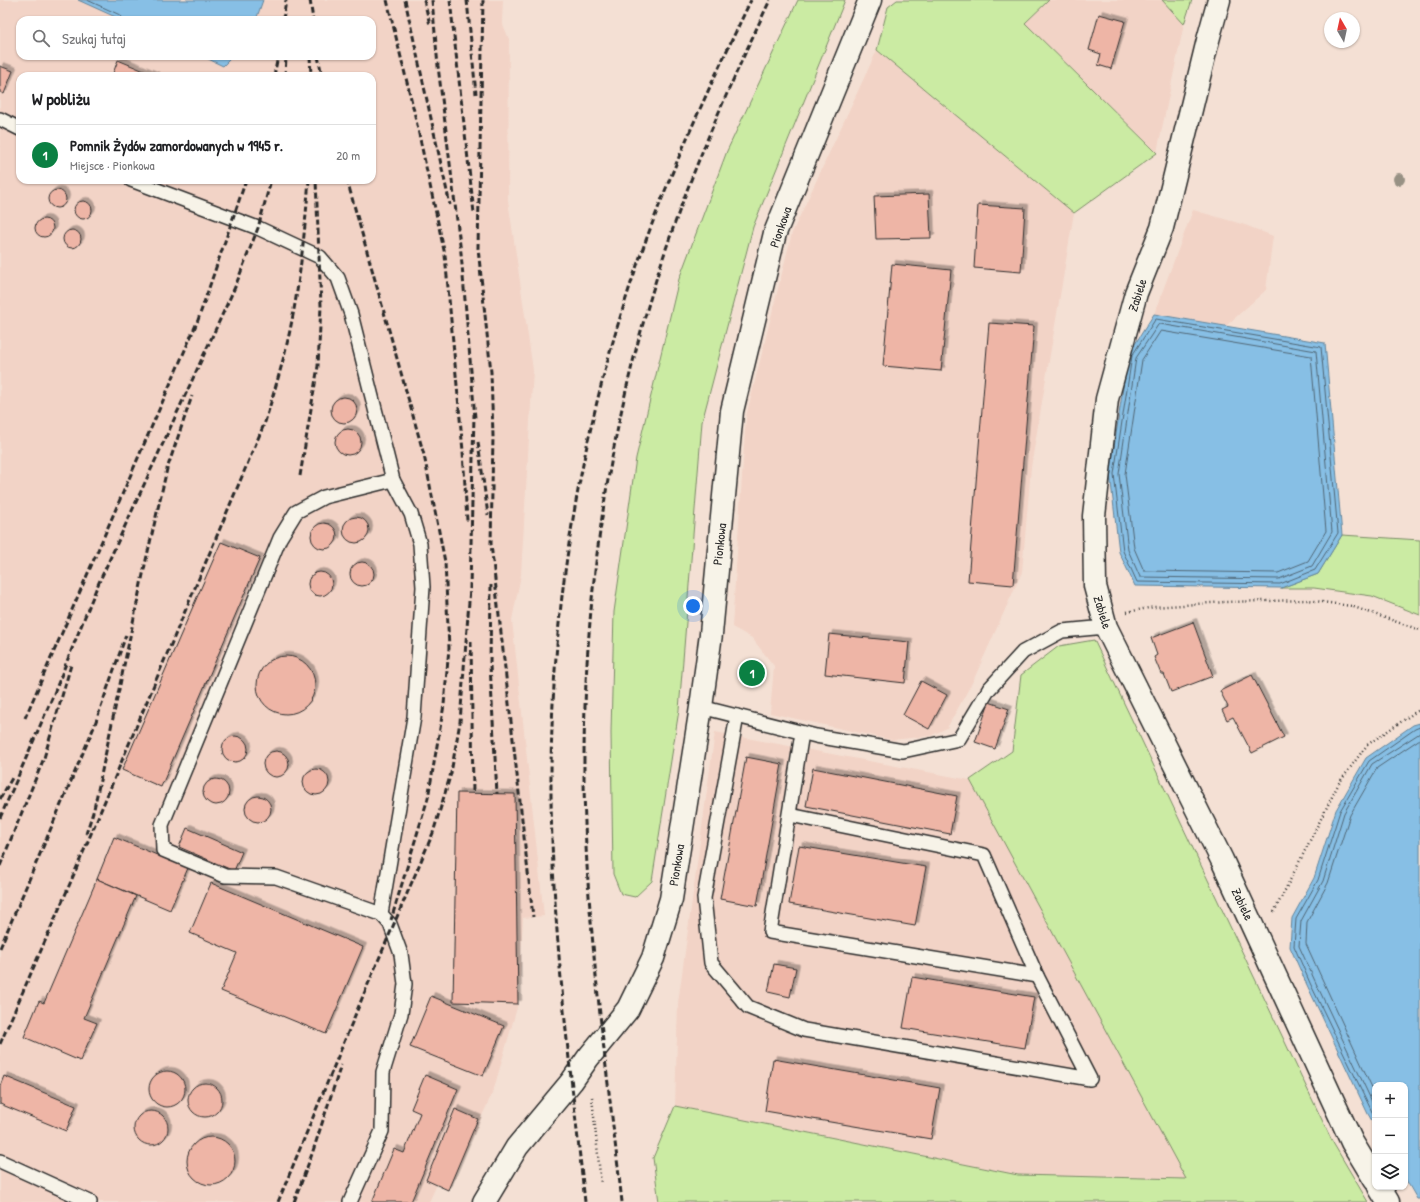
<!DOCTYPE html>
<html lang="pl">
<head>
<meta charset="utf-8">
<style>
  :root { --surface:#fff; --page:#f6f6f6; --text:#202124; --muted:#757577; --line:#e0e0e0; --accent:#0b8043 }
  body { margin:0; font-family:"Patrick Hand",sans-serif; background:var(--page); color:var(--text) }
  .controls { position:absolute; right:12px; bottom:12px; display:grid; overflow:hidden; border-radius:8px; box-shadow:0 1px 3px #0004 }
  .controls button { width:36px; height:36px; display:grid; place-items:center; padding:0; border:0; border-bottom:1px solid var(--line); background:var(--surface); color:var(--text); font:20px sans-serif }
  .compass { position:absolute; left:1324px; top:12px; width:36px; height:36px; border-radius:50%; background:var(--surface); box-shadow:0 1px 3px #0004; rotate:351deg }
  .you { position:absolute; left:693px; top:606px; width:14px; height:14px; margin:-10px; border:3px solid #fff; border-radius:50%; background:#1a73e8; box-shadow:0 0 0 6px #1a73e833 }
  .badge { display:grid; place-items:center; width:26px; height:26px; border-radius:50%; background:var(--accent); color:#fff; font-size:13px; font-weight:700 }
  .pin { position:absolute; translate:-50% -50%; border:2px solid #fff; box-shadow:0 1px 4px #0006 }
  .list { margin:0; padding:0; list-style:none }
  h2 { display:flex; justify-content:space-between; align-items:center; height:52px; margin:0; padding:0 16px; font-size:17px }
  h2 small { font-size:13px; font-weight:400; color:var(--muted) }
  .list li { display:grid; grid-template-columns:26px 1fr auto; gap:12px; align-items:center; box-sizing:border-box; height:60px; padding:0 16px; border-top:1px solid var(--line) }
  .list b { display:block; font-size:15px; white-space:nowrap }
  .list p { margin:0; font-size:13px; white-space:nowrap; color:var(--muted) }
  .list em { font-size:13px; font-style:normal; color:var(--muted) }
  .icon { flex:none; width:22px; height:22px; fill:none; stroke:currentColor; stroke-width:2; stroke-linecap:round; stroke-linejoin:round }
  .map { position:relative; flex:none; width:1420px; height:1202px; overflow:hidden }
  .search { position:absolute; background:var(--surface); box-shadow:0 1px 3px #0004; left:16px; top:16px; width:360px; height:44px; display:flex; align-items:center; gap:10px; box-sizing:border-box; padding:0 14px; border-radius:12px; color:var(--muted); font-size:15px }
  .panel { position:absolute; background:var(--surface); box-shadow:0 1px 3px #0004; left:16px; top:72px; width:360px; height:112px; border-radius:12px }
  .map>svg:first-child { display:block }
  .built { fill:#f2d3c6; fill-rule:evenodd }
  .green { fill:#cbeba3; stroke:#7b8b67 }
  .water { fill:#87bfe5; stroke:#62849b }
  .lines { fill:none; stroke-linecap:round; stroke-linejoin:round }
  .shore { stroke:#506675; stroke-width:1 }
  .building { fill:#eeb5a6; stroke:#2b2b2b; filter:url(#shadow) }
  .service-casing { stroke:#2b2b2b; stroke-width:16 }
  .minor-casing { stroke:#2b2b2b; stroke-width:25 }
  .path { stroke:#2b2b2b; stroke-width:2.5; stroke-dasharray:1 3; stroke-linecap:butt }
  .service { stroke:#f7f3e8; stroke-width:13 }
  .minor { stroke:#f7f3e8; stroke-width:22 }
  .rail { stroke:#2b2b2b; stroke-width:3; stroke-dasharray:6 3; stroke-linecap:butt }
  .tree { fill:#979184 }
  .labels { text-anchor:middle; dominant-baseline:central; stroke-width:3; stroke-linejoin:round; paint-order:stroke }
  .street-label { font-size:13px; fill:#2b2b2b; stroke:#f7f3e8 }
</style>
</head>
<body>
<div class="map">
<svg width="1420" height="1202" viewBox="0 0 1420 1202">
  <defs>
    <filter id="shadow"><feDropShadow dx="3.5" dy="-3.5" stdDeviation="0" flood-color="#0004"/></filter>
  </defs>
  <rect width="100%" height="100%" fill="#f4e0d4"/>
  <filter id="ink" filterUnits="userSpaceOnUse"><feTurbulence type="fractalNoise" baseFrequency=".025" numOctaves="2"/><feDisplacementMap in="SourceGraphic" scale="8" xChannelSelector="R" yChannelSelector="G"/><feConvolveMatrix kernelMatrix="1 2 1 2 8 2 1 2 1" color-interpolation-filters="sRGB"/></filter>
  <g filter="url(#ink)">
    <!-- built -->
    <g class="built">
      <path d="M0,0H503L502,22L509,39L508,200L533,370L521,575L512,620L544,916L523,918L518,1004L493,1092L449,1187L438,1182L429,1202H0ZM20,20H372V56H20ZM20,76H372V180H20Z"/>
      <path d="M1049,0H1162L1184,24L1157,152L1024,23Z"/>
      <path d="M877,50L1074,213L1031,467L1022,572L973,681L947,728L930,736L892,740L770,713L774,666L752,638L732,627L746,417L792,233Z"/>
      <path d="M1193,210L1245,225L1273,236L1266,290L1226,326L1154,314Z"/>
      <path d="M715,732L970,780L1187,1179L1018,1175L675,1106L678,1003Z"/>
    </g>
    <!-- green -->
    <g class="green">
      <path d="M798,0H845L753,227L702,422L679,710L652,881L635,897L621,894L613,874L611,732L614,612L636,458L679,279L727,151Z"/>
      <path d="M897,0H1049L1025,23L1157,153L1074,213L877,50L888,7Z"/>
      <path d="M1162,0H1192L1184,24Z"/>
      <path d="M1342,535L1420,540V615L1372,596L1314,588H1281L1318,574Z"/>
      <path d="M1094,640L1332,1141L1368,1202H659L653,1158L675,1106L1018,1175L1186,1179L970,780L1012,751L1021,675L1059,646Z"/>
    </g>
    <!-- water -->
    <g class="water">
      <path d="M78,0H263L256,20H122Z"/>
      <path d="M202,56H233L223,66Z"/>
      <path d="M1154,314L1325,343L1342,535L1318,574L1281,588L1135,586L1119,552L1110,474L1128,355Z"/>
      <path d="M1420,723V1199H1417L1405,1178V1085H1375V1126L1368,1114L1307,985L1290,947L1292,918L1314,878L1336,810L1366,758L1413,725Z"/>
    </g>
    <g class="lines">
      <!-- shore -->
      <g class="shore">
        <path d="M87,0L120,15L122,20"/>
        <path d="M1156,319L1321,347L1338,533L1315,570L1280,584L1137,582L1123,551L1114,474L1132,356Z"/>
        <path d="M1160,324L1316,351L1332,532L1312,566L1279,579L1140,577L1128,550L1119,474L1136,358L1158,325Z"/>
        <path d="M1161,331L1311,356L1326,531L1308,561L1278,573L1144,571L1134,548L1125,474L1142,360Z"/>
        <path d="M1375,1094L1306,944L1307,922L1328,883L1350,815L1377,768L1420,739"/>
        <path d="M1375,1108L1315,981L1299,946L1301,921L1323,881L1344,813L1372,764L1420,733"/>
        <path d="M1375,1118L1310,983L1294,946L1296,919L1318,880L1340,811L1369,761L1415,729L1420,727"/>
      </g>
    </g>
    <!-- building -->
    <g class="building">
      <path d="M1099,14L1125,21L1111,69L1098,65L1101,54L1089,50Z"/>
      <path d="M118,60L156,76H112Z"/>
      <path d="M0,66L13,71L4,94L0,92Z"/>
      <circle cx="57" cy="199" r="9"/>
      <path d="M929,194L931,238L876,239L874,196Z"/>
      <circle cx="83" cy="210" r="9"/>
      <path d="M978,205L1025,208L1021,272L974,268Z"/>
      <circle cx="44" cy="228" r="9"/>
      <circle cx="72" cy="239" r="9"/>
      <path d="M892,264L951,270L941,371L883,366Z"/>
      <path d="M989,323L1034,326L1013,585L968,581Z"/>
      <circle cx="344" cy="410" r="13"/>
      <circle cx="348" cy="442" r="13"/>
      <circle cx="356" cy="530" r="13"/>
      <circle cx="324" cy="536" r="13"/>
      <path d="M221,542L260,558L161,787L122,770Z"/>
      <circle cx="362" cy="574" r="12"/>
      <circle cx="320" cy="584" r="12"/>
      <path d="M1193,622L1213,676L1171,692L1164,674H1161L1154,657L1157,655L1151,638Z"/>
      <path d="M829,634L909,642L905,683L825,674Z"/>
      <circle cx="286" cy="685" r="29"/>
      <path d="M1252,675L1284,737L1252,753L1233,717L1227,720L1222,710L1228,707L1220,691Z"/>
      <path d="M921,681L947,695L929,729L903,715Z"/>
      <path d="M989,702L1009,709L995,749L975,742Z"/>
      <circle cx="235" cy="749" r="13"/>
      <circle cx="276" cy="764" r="13"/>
      <path d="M746,757L782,764L757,906L720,899Z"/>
      <path d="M813,768L957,796L950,834L806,806Z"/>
      <circle cx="316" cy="782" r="13"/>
      <circle cx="216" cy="792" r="13"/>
      <path d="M457,793L515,794L518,1004L453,1002Z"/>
      <circle cx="258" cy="809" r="13"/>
      <path d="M187,828L242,852L234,871L179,847Z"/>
      <path d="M114,837L188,868L170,910L97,879Z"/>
      <path d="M799,846L926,867L915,926L789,904Z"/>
      <path d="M97,879L136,896L84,1018L97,1023L80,1061L24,1037L39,1001L44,1003Z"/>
      <path d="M211,883L363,947L326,1034L221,991L237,953L190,933Z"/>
      <path d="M774,964L796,968L790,997L768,992Z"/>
      <path d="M912,977L1034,997L1025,1048L903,1028Z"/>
      <path d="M431,996L504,1026L483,1076L410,1047Z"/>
      <path d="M773,1059L940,1088L931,1139L765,1111Z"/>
      <circle cx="167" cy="1089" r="18"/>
      <path d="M425,1075L458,1089L411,1202H372L394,1149L404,1153L420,1113L411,1109Z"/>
      <path d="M4,1076L76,1106L66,1131L0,1104V1086Z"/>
      <circle cx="205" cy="1100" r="17"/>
      <path d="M455,1109L478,1119L448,1190L426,1180Z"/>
      <circle cx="151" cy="1128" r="17"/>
      <circle cx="211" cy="1161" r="24"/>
    </g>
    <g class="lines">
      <defs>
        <g id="service">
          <path d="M0,119L20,129"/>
          <path d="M131,180L258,228L320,257L338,278L351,314L393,480L411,514L420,544L423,587L414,717L381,914L390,924L401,954L405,984L401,1014L383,1072L382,1131L350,1202"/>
          <path d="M701,707L816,736L903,751L959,739L989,689L1023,652L1062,631L1106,627"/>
          <path d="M737,716L704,898L711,963L748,1007L804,1030L1090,1079L1037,976L984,855L790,815"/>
          <path d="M802,733L770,932L1037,976"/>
          <path d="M381,914L276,877L225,876L163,850L162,825L280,538L296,512L324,497L393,480"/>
          <path d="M0,1161L90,1202"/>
        </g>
        <g id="minor">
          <path d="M1219,0L1208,40L1162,228L1136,293L1107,399L1094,516L1095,586L1106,627L1222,860L1352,1142L1375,1180"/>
          <path d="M1379,1187L1388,1202"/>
          <path d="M484,1202L517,1147L572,1081L588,1058L628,1009L653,958L671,899L701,707L711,634L732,411L775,233L870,0"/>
        </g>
      </defs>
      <!-- service casing -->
      <use href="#service" class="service-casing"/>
      <!-- minor casing -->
      <use href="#minor" class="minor-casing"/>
      <!-- path -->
      <g class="path">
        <path d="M1127,612L1154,607L1225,602L1308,600L1351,606L1420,630"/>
        <path d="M1274,912L1339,783L1367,745L1414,713L1420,710"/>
        <path d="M592,1097L601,1184"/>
      </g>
      <!-- service -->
      <use href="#service" class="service"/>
      <!-- minor -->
      <use href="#minor" class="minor"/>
      <!-- rail -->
      <g class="rail">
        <path d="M310,0L313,20"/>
        <path d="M387,0L414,111L445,255L463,451L467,521"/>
        <path d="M405,0L450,205"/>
        <path d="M424,0L430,25"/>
        <path d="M432,0L438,66L461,253L475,418"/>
        <path d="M450,0L474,213"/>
        <path d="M467,0L476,94"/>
        <path d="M483,0L478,248L491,372L493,436L491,544L533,917"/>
        <path d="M283,20L286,0"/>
        <path d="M310,56L311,76"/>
        <path d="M318,56L322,76"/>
        <path d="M274,76L278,56"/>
        <path d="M285,76L286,56"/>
        <path d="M347,180L424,455L445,562L449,648L444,705L428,798L391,920"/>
        <path d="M478,442L488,515"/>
        <path d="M300,476L318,366L321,306L316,180"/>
        <path d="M491,585L490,665L497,794"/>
        <path d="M471,641L473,794"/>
        <path d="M25,718L198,320L246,180"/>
        <path d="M0,799L12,778"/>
        <path d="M0,818L53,696L96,589L235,287L258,228L271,180"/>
        <path d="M86,834L94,809L146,560L167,469L192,396"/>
        <path d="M0,866L44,758L71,665"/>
        <path d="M0,948L94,727L126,635"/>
        <path d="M0,1044L66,893L265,422C272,399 279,376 285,352C299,296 304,238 309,180"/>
        <path d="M278,1202L363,996L433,833L451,773L460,722L470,588L474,414"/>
        <path d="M294,1202L312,1154L341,1065"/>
        <path d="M585,1202C570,1066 552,930 551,793C550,617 578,441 634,274C666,180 708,89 751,0"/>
        <path d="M622,1202C606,1061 585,919 584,776C583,594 610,412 669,240C697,158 733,78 770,0"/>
      </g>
    </g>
    <!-- trees -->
    <circle class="tree" cx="1399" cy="179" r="6"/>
  </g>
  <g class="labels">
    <!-- street labels -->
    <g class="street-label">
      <text transform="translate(780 227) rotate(-71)">Pionkowa</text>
      <text transform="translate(1137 295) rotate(-72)">Zabiele</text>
      <text transform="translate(719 544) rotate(-84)">Pionkowa</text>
      <text transform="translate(1103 612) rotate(73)">Zabiele</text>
      <text transform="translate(676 865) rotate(-81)">Pionkowa</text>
      <text transform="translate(1243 904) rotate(65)">Zabiele</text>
    </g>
  </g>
</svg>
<div class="controls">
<button>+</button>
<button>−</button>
<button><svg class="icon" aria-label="layers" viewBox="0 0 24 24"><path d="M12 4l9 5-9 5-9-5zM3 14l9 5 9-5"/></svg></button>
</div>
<svg class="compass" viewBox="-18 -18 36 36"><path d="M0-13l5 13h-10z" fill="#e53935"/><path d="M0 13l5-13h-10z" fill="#757577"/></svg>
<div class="you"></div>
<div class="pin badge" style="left:752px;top:673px">1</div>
<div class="search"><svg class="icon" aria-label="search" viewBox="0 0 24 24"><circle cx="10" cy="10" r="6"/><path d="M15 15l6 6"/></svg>Szukaj tutaj</div>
<section class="panel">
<h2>W pobliżu<small></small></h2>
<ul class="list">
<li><span class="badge">1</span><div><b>Pomnik Żydów zamordowanych w 1945 r.</b><p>Miejsce · Pionkowa</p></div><em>20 m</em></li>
</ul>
</section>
</div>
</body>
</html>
